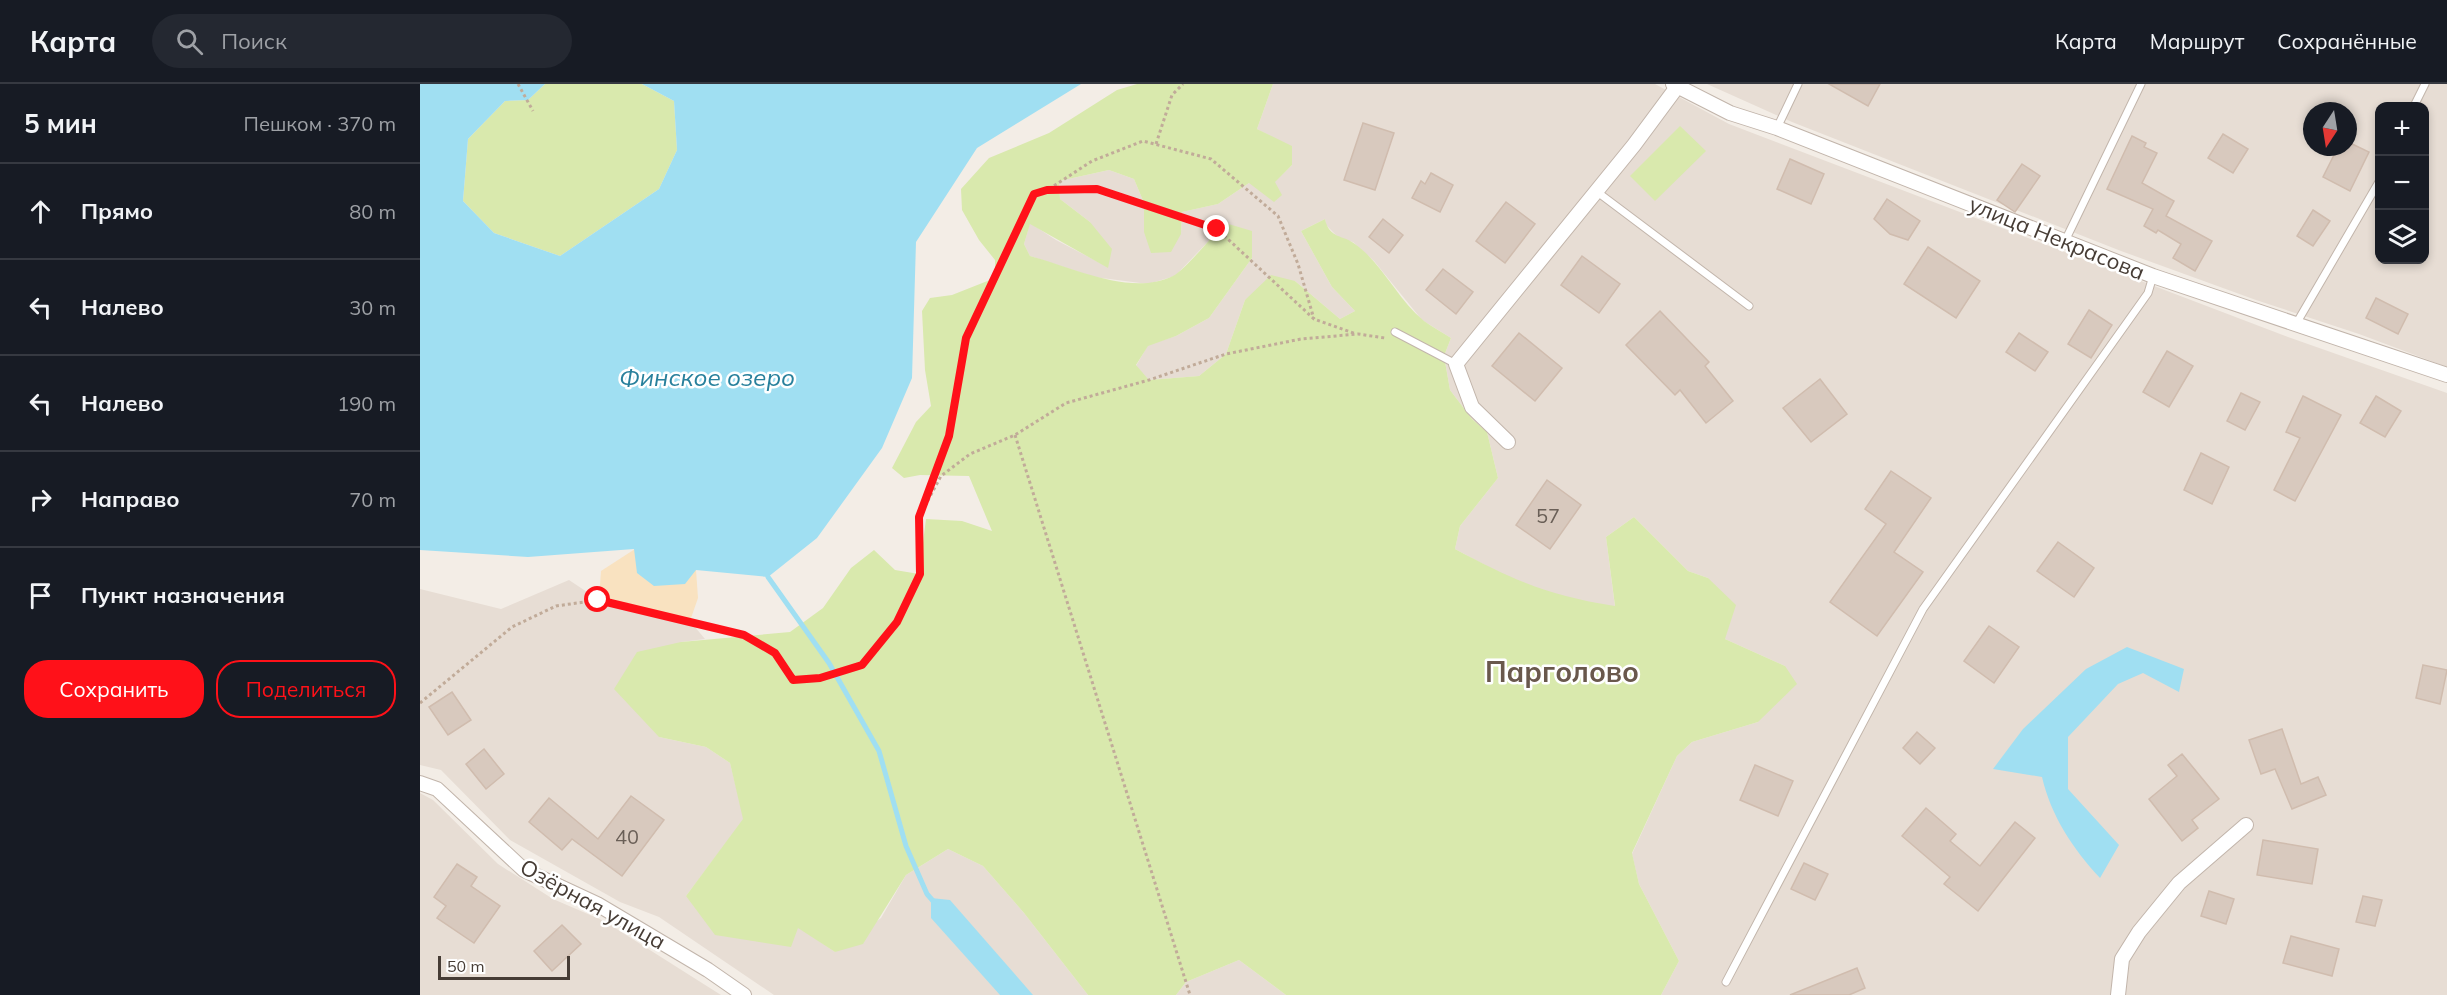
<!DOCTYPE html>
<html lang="ru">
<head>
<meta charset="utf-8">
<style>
  :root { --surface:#171b24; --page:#242831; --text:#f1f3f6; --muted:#9ea1a6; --line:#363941; --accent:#ff1119 }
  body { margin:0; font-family:Mulish,sans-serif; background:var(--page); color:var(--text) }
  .controls { position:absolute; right:18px; top:18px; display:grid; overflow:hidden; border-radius:12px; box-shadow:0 3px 9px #0003 }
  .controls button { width:54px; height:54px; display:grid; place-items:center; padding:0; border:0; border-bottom:2px solid var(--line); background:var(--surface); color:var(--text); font:30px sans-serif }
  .compass { position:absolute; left:1883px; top:18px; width:54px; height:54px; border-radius:50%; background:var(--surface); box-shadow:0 3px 9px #0003; rotate:192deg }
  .scale { position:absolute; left:18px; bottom:15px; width:132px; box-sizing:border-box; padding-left:6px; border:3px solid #463c35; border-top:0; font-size:16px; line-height:21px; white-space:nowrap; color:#463c35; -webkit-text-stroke:4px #fff; paint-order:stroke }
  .stop { position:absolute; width:18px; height:18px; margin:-14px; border:4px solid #ff1119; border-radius:50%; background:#fff }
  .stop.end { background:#ff1119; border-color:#fff; box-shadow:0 2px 6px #0008 }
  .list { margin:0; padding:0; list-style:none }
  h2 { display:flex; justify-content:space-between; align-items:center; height:78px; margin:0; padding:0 24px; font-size:26px }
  h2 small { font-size:20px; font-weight:400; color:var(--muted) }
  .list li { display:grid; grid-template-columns:39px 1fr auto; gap:18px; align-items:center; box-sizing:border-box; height:96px; padding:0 24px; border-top:2px solid var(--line) }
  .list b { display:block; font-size:22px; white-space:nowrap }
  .list em { font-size:20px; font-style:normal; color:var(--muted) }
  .actions { display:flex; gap:12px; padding:18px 24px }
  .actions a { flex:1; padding:14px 0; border:2px solid var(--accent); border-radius:24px; text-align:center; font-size:21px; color:var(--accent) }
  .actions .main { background:var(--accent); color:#fff }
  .icon { flex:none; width:33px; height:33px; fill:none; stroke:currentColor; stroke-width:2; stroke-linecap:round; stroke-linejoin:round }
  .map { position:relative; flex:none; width:2027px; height:911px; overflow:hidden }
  header { display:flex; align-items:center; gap:36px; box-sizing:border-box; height:84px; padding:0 30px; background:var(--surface); border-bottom:2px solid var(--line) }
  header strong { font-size:28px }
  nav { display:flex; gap:33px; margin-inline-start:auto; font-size:21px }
  .search { width:420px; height:54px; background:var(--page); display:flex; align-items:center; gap:15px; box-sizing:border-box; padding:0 21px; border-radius:33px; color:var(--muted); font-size:22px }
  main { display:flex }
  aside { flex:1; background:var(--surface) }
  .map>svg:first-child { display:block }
  .residential { fill:#e7ddd4; fill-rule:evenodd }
  .green { fill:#d9e9ad }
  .sand { fill:#f9e2c0 }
  .water { fill:#a0dff2 }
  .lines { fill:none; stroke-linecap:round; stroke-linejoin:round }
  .stream { stroke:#a0dff2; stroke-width:5 }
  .building { fill:#d8c9be; stroke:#d0bcae; stroke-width:1.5 }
  .service-casing { stroke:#c2b5ab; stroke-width:9 }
  .minor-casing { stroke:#c2b5ab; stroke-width:16 }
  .path { stroke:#c1ab99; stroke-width:3; stroke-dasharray:3 3; stroke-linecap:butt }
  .service { stroke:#fff; stroke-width:7 }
  .minor { stroke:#fff; stroke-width:14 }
  .route { stroke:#ff1119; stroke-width:8 }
  .labels { text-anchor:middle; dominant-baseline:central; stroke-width:5; stroke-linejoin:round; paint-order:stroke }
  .number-label { font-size:20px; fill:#6a5f57 }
  .street-label { font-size:22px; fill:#463c35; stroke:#fff }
  .water-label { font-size:24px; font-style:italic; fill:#28809c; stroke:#fff }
  .district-label { font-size:28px; font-weight:bold; fill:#69584c; stroke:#fff }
</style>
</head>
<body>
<header>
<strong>Карта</strong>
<div class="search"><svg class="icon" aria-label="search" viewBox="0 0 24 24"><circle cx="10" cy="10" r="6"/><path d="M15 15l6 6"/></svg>Поиск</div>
<nav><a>Карта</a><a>Маршрут</a><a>Сохранённые</a></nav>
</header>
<main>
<aside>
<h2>5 мин<small>Пешком · 370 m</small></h2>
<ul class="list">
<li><svg class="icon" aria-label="ahead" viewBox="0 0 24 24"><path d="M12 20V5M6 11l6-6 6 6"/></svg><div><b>Прямо</b></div><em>80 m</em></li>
<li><svg class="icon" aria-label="left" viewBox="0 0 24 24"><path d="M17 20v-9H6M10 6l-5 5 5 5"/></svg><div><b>Налево</b></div><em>30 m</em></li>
<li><svg class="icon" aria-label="left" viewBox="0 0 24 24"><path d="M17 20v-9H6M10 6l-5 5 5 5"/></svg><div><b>Налево</b></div><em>190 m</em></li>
<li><svg class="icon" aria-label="right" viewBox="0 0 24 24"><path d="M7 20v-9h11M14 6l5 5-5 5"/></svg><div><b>Направо</b></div><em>70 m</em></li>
<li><svg class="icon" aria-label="arrive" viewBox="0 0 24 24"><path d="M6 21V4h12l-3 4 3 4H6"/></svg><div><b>Пункт назначения</b></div></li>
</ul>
<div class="actions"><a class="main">Сохранить</a><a>Поделиться</a></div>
</aside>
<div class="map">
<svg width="2027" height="911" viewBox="0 0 2027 911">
  <rect width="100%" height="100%" fill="#f3ede6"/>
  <!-- residential -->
  <g class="residential">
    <path d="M853,0H1235L1309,40L1868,253L2027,309V911H1241L1259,877L1219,800L1212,770L1257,672L1272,658L1338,638L1365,582L1305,555L1288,494L1268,487L1214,433L1186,453L1195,523L1147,515L1089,494L1035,465L1040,442L1078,394L1067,348L1052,335L1030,306L1024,272L1031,254L1002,236L954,177L933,158L920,155L906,141L905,135L881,147L912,203L935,227L920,235L875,197L825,216L806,270L779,292L729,296L716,282L728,261L756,252L789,234L832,174L805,140L755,192L728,200L674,193L610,172L604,160L610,139L636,156L688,183L670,138L640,115L639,97L689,86L714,95L724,119V148L761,150L762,128L798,120L829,99L854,98L872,81V63L837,45Z"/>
    <path d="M1287,0H2027V283L1939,250L1836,216L1701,167L1372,38ZM1960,22H2004V176H1960ZM1892,27H1928V63H1892Z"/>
    <path d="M149,496L179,516L270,537L285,555L261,558L239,653L286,663L310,679L324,735L266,812L378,843L415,868L461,834L486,791L528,765L563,782L604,829L668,911H354L239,833L200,818L90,756L21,686L0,681V505L81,525Z"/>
    <path d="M0,709L13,716L78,780L133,815L184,837L301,911H0Z"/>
    <path d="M819,876L866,911H756L766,898Z"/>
  </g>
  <!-- green -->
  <g class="green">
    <path d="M125,0H222L254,17L257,66L239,105L140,172L74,149L43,117L48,55L85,17L108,16Z"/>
    <path d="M717,0H853L837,45L872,62V81L855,98L862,111L854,118L829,99L798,120L762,128L761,150L751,168L731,169L724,148V119L714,95L689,86L639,97L640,115L670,138L692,165L688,184L610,140L604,160L610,172C652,183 711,213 753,192C765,186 793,151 805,139L832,147V174L789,234L756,252L728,262L716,281L729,296L779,292L806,270L825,216L851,191L875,197L920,235L935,227L912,203L881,147L905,135C909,155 924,151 935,160C963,180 977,215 1004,237C1012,243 1022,248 1031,254L1024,272L1030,306L1052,335L1067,348L1078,394L1040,442L1035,465C1093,496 1129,512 1195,522L1186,453L1214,433L1268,487L1288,494L1316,521L1305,555L1365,582L1377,600L1338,638L1272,658L1257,672L1212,769L1219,800L1259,877L1241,911H866L819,876L766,898L756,911H668L604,829L563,782L528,765L486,791L443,860L415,868L378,844L371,863L295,851L266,812L323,735L310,679L286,663L239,653L194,605L217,568L261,558L370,548L403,524L431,484L454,466L475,486L499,490L506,435L542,437L572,447L549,392L500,391L484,394L472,384L496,338L511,322L505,286L502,227L510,214L532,211L575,194V176L559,156L542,126L541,105L569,74L629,49L697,6Z"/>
    <path d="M1260,42L1286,67L1235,117L1210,92Z"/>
  </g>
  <!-- sand -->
  <path class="sand" d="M215,465L276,486L278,514L270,537L179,516L181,487Z"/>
  <!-- water -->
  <g class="water">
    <path d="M0,0H125L108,16L85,17L48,55L43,117L74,149L140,172L239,105L257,66L254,17L222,0H661L557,64L496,158L492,294L462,364L397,454L348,493L276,486L265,500L234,502L217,489L214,465L108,473L0,466Z"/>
    <path d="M1707,563L1764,585L1759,608L1723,589L1698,600L1648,653V705L1699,761L1680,794C1653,765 1631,732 1622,693L1573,685L1603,645L1666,585Z"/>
    <path d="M511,814L530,816L613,911H580L511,834Z"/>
  </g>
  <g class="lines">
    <!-- stream -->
    <path class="stream" d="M348,493L409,579L459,667L486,762L507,810L514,818"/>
  </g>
  <!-- building -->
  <g class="building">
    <path d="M1409,0H1460L1448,22Z"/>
    <path d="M943,39L974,49L955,106L924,96Z"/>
    <path d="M1803,50L1828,65L1813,89L1788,74Z"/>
    <path d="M1712,52L1726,59L1724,63L1737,69L1722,99L1754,117L1746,132L1792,157L1775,187L1753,174L1761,160L1738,146L1736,149L1724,142L1733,125L1687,105Z"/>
    <path d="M1928,58L1949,68L1930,107L1903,93L1918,63H1928Z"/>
    <path d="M1370,75L1404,90L1391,120L1357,105Z"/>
    <path d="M1602,80L1620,92L1595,128L1577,116Z"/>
    <path d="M1011,89L1033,101L1020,128L992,114L1001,97L1005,100Z"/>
    <path d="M1467,115L1500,137L1488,156L1470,150L1454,135Z"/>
    <path d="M1086,118L1115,140L1085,179L1056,157Z"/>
    <path d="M1893,126L1910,137L1893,162L1877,152Z"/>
    <path d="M963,135L983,151L969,169L949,153Z"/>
    <path d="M1508,163L1560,197L1536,234L1484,200Z"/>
    <path d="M1162,172L1200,200L1179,229L1141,201Z"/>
    <path d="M1023,185L1053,208L1036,230L1006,206Z"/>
    <path d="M1956,214L1988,230L1978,250L1946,234Z"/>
    <path d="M1669,226L1692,241L1671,274L1648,260Z"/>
    <path d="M1240,227L1289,278L1285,282L1313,317L1286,339L1260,306L1255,311L1206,261Z"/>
    <path d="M1099,249L1142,284L1115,317L1072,282Z"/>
    <path d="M1599,249L1628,268L1615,287L1586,268Z"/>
    <path d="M1747,267L1773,282L1749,323L1723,308Z"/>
    <path d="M1400,295L1427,330L1391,358L1363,324Z"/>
    <path d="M1821,309L1840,318L1825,346L1807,337Z"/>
    <path d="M1883,312L1921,331L1875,417L1854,406L1880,354L1866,348Z"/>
    <path d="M1956,312L1981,327L1965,353L1940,339Z"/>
    <path d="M1781,369L1809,383L1792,420L1764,406Z"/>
    <path d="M1471,387L1511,414L1474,468L1503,488L1457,552L1410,518L1466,440L1445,425Z"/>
    <path d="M1127,396L1161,421L1130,465L1096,441Z"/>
    <path d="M1638,458L1674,484L1654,513L1617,487Z"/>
    <path d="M1569,542L1599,563L1574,599L1544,577Z"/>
    <path d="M2003,581L2027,586L2020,620L1996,614Z"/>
    <path d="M32,608L51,636L28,651L9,623Z"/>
    <path d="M1862,645L1881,700L1898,693L1906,711L1872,725L1855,685L1841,690L1829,656Z"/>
    <path d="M1497,648L1515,664L1500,680L1483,664Z"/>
    <path d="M64,665L84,690L66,705L46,680Z"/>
    <path d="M1762,670L1799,715L1772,736L1778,744L1762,757L1729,715L1757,692L1748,681Z"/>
    <path d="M1335,681L1373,697L1358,732L1320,716Z"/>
    <path d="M211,712L244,736L202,792L152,755L142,766L109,738L129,714L178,755Z"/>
    <path d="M1506,724L1536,750L1530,757L1560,782L1595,738L1615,754L1558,827L1524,800L1530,793L1482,752Z"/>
    <path d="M1843,756L1898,765L1892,800L1837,791Z"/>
    <path d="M1384,779L1408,790L1395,816L1371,805Z"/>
    <path d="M37,780L57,793L51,802L80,822L54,859L17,834L26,822L14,813Z"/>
    <path d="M1789,807L1814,815L1806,840L1781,832Z"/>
    <path d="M1943,812L1962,816L1955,842L1936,838Z"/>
    <path d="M142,841L161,860L132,887L114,867Z"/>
    <path d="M1871,852L1919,865L1912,892L1863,879Z"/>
    <path d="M1437,884L1445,904L1429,911H1370Z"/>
  </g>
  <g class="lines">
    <defs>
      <g id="service">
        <path d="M1994,22L2005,0"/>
        <path d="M1357,44L1378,0"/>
        <path d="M1176,107L1329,222"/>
        <path d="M1645,157L1721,0"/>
        <path d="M1876,240L1960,96"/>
        <path d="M975,248L1036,280"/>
        <path d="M1306,898L1503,525L1728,209L1733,192"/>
      </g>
      <g id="minor">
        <path d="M1253,0L1310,29L1357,44L1733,192L2027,291"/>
        <path d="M1088,358L1052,323L1036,280L1214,61L1257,3"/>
        <path d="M0,699L17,705L104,786L177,820L288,886L324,911"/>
        <path d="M1698,911L1702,875L1719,848L1759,799L1826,741"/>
      </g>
    </defs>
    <!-- service casing -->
    <use href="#service" class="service-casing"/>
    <!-- minor casing -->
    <use href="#minor" class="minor-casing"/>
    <!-- path -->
    <g class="path">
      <path d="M98,0L113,27"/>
      <path d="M736,60L752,11L763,0"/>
      <path d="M629,105L672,77L723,57L791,75L858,132L878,180L894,235"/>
      <path d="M595,351L770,911"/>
      <path d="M503,423L529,352L546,254L614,110L627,106L677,105L797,145L894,235L936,250"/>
      <path d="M0,619L92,543L136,522L179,516L324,551L355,569L373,596L400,594L442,581L478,538L499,490V433L521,392L550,370L595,351L646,319L729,296L806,270L881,255L938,250L965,254"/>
    </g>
    <!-- service -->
    <use href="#service" class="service"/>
    <!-- minor -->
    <use href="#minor" class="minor"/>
  </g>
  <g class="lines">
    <!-- route -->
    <path class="route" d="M178,516L324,551L355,569L373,596L400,594L442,581L477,538L500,490L499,433L529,352L546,254L614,110L627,106L677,105L797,145"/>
  </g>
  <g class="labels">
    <!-- number labels -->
    <g class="number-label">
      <text x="1128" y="431">57</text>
      <text x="207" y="752">40</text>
    </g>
    <!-- street labels -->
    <g class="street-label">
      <text transform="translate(1637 154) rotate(22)">улица Некрасова</text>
      <text transform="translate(173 820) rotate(29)">Озёрная улица</text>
    </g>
    <!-- water labels -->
    <g class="water-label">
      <text x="287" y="293">Финское озеро</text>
    </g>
    <!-- district labels -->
    <g class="district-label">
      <text x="1142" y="587">Парголово</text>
    </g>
  </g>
</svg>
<div class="controls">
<button>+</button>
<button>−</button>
<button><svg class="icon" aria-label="layers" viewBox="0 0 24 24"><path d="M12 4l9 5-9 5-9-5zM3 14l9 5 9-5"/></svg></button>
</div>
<svg class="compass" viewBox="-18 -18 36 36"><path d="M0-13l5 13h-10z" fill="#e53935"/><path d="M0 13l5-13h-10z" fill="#9ea1a6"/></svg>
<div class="scale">50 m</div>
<div class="stop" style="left:178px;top:516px"></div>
<div class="stop end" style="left:797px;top:145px"></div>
</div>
</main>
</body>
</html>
